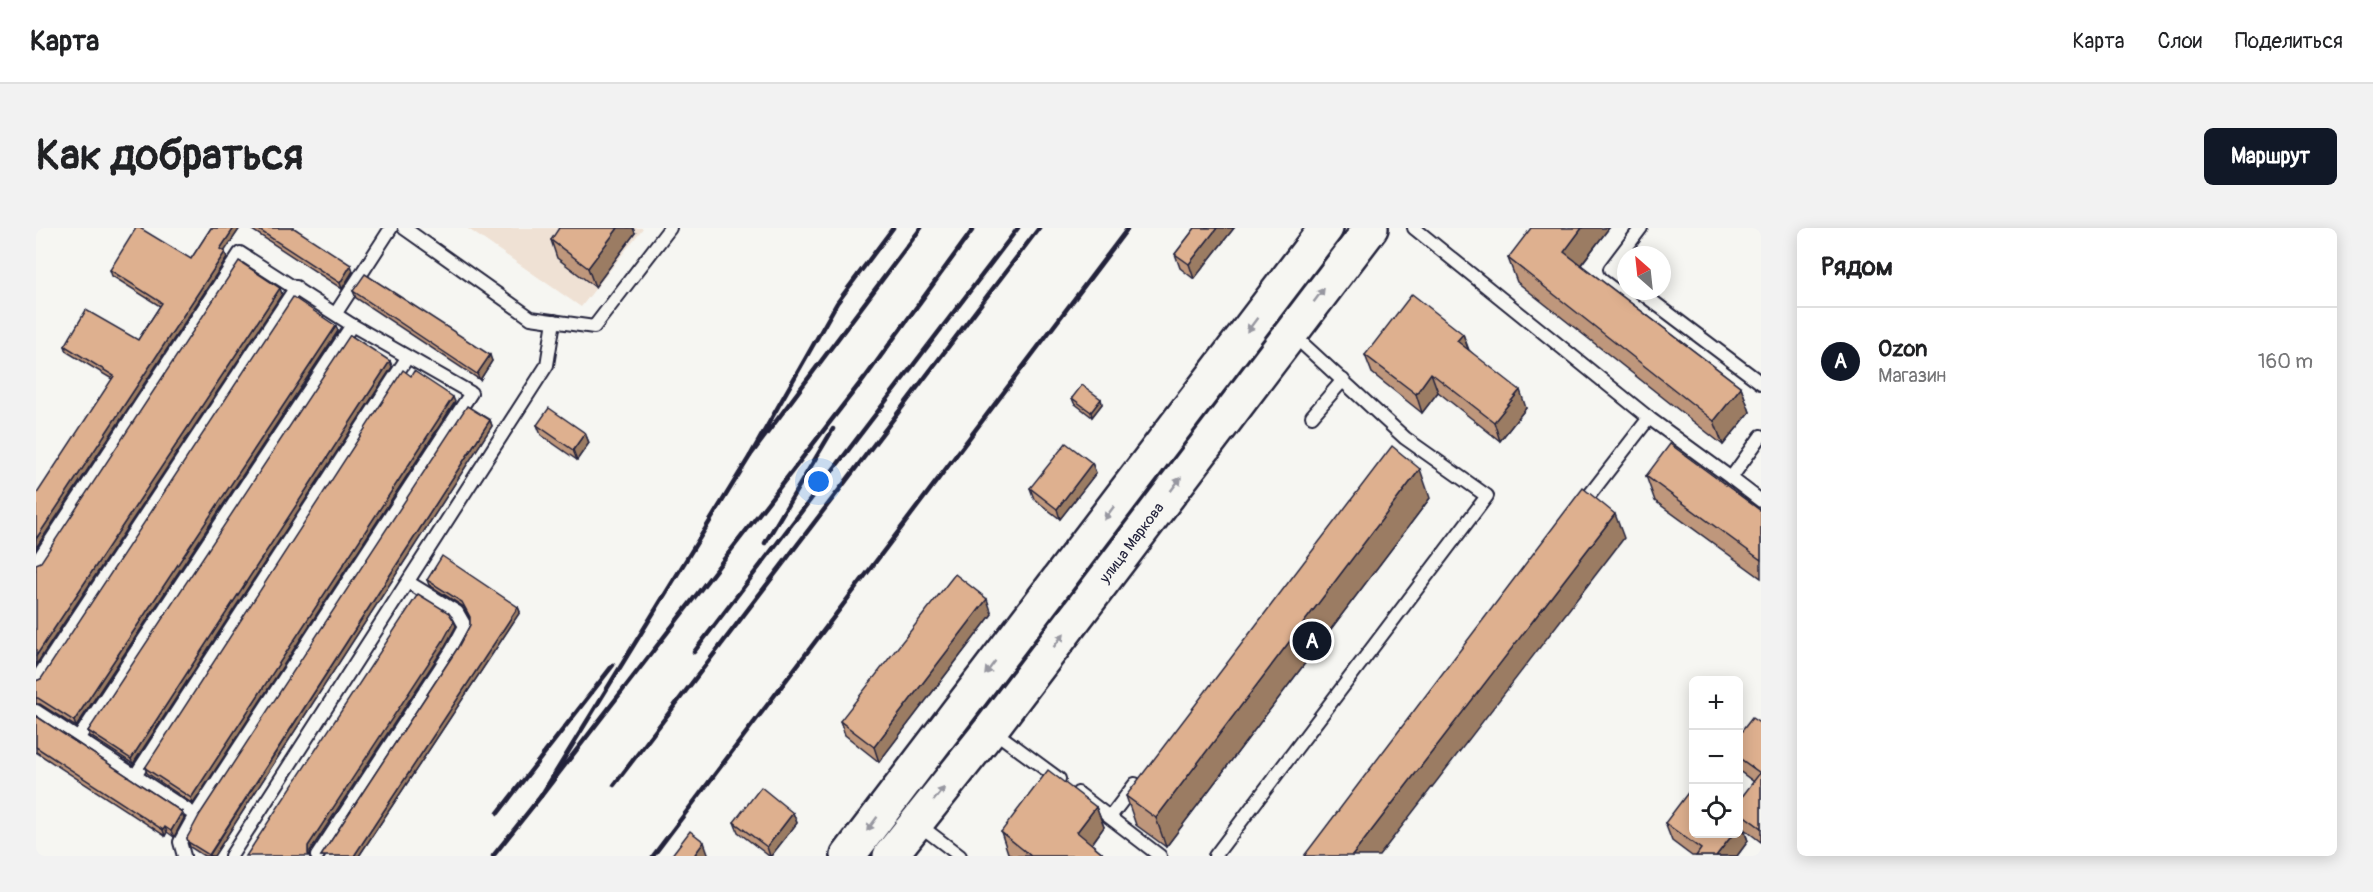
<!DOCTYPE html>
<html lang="ru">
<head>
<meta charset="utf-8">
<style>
  :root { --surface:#fff; --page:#f2f2f2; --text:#202124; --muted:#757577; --line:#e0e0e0; --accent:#111827 }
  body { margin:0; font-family:Pangolin,sans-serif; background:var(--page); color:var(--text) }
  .controls { position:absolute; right:18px; bottom:18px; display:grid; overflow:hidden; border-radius:9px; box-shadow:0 3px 15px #0003 }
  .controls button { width:54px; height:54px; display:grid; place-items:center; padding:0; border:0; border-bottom:2px solid var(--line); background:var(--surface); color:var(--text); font:30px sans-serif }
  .compass { position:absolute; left:1581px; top:18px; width:54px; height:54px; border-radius:50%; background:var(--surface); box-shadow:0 3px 15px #0003; rotate:333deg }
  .you { position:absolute; left:783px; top:254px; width:21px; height:21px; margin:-15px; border:4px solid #fff; border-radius:50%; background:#1a73e8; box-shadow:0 0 0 9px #1a73e833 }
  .badge { display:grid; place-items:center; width:39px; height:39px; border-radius:50%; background:var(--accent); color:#fff; font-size:20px; font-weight:700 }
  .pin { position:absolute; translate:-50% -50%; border:3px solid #fff; box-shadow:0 2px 6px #0006 }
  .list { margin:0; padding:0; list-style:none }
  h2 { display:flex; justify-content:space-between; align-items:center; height:78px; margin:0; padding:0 24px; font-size:26px }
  h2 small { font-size:20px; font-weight:400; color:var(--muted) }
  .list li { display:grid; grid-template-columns:39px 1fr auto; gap:18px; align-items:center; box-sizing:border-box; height:108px; padding:0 24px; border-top:2px solid var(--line) }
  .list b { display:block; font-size:22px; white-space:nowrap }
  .list p { margin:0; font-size:20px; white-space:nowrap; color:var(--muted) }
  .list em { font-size:20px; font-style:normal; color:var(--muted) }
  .icon { flex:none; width:33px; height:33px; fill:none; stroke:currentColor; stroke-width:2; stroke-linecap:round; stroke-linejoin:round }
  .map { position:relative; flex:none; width:1725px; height:628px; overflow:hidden; border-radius:9px }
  header { display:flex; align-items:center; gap:36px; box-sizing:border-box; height:84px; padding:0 30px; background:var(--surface); border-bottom:2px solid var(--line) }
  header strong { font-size:28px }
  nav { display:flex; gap:33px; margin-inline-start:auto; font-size:21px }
  .intro { display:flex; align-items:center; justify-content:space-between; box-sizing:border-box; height:144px; padding:0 36px }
  h1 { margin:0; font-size:42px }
  .button { padding:15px 27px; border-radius:9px; background:var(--accent); color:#fff; font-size:21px; font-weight:700 }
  main { display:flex; gap:36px; padding:0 36px }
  aside { flex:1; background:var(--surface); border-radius:9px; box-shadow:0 3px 15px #0003 }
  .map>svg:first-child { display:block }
  .built { fill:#efe1d4 }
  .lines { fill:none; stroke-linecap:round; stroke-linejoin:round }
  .lane-casing { stroke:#22223b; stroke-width:16 }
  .secondary-casing { stroke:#22223b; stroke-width:38 }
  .lane { stroke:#f6f6f2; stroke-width:12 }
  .secondary { stroke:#f6f6f2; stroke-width:33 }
  .rail { stroke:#22223b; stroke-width:4.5 }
  .wall { fill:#bf977b; stroke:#22223b; stroke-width:1.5 }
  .shaded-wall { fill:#9b7b64; stroke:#22223b; stroke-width:1.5 }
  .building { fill:#deb08f; stroke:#22223b; stroke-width:1.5 }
  .oneway { fill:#9797a0 }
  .labels { text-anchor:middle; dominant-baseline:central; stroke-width:6; stroke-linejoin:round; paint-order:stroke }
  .street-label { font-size:15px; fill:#22223b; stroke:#f6f6f2 }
</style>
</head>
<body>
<header>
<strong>Карта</strong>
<nav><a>Карта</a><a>Слои</a><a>Поделиться</a></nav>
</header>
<div class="intro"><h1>Как добраться</h1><a class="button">Маршрут</a></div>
<main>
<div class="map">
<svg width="1725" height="628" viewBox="0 0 1725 628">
  <rect width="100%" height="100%" fill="#f6f6f2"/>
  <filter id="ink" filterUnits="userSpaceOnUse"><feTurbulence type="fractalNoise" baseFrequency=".0167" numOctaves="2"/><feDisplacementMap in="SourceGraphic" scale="12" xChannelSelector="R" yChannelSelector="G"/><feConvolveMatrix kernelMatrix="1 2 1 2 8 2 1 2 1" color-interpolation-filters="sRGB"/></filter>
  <g filter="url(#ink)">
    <!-- built -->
    <path class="built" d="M431,0H607L545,79Z"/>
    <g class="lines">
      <defs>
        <g id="lane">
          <path d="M368,0L495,90L558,99L634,0"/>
          <path d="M1378,0L1613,190L1545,278"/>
          <path d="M1590,53L1574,41L1605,0"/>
          <path d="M1603,63L1725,155"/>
          <path d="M300,85L355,0"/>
          <path d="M1276,188L1307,152"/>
          <path d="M1613,190L1695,250L1725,208"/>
          <path d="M1695,250L1725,273"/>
          <path d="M0,335L204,25L316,97L435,165L159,587L144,614L148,628"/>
          <path d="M0,452L260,59"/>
          <path d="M0,483L159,587"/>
          <path d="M955,501L1023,551"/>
          <path d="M42,511L316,97"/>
          <path d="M99,548L371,130"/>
          <path d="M1042,565L1124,628"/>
          <path d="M1074,589L1099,556"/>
          <path d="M882,596L924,628"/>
          <path d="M195,628L511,137L518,93"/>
          <path d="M281,628L416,422L429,398L421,384L372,354"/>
          <path d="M1179,628L1451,268L1369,210L1255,105"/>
        </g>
        <g id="secondary">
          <path d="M812,628L1290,0"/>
          <path d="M854,628L955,501L1335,0"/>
        </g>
      </defs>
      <!-- lane casing -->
      <use href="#lane" class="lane-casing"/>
      <!-- secondary casing -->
      <use href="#secondary" class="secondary-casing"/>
      <!-- lane -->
      <use href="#lane" class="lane"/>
      <!-- secondary -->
      <use href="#secondary" class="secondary"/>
      <!-- rail -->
      <g class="rail">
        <path d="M857,0L801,75L714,228L885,0"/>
        <path d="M823,158L938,0"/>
        <path d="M714,228L505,568L828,150"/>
        <path d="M729,315L797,201"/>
        <path d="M658,424L982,0"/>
        <path d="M578,557L1003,0"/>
        <path d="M462,585L577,437"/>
        <path d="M457,628L505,568"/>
        <path d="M617,628L1092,0"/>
      </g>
    </g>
    <!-- wall -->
    <g class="wall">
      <path d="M175,0H204L188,23L191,30L76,151L31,124L29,118L102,112L124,78L76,48L74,42L155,31Z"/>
      <path d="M213,0H258L317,43L306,61Z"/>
      <path d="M1159,0H1198L1158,51L1144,40L1139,26Z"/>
      <path d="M1573,0L1545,37L1705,159L1714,184L1687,217L1481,54L1472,30Z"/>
      <path d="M599,5L559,59L521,30L515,12Z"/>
      <path d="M317,63L456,133L444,152L320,70Z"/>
      <path d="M300,98L302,103L40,499L4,476H0V453L5,451Z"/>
      <path d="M1427,106L1433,122L1490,180L1464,213L1402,164L1386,185L1336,145L1329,127Z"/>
      <path d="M354,133L356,139L97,536L54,508L52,503Z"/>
      <path d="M1036,170L1065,171L1066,176L1056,189L1038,175Z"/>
      <path d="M419,174L157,576L111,545L109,540Z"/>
      <path d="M454,192L456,198L178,628H168L154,619L151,610Z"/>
      <path d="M501,197L549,205L553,215L541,232L505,207Z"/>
      <path d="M1056,235L1060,245L1024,291L998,271L994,260Z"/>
      <path d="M1610,248L1725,283V350L1619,273Z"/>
      <path d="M1394,270L1130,619L1100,597L1090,568Z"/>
      <path d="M391,352L482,379L484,384L323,628H285L421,421L434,397V391L428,379L393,357Z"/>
      <path d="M956,386L843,534L809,507L804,493Z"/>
      <path d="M0,488L146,584L148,590L138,609L131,604L129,608L0,524Z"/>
      <path d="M1725,496V614L1708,601L1712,613L1701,628H1656L1636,613L1629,595L1702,606V574L1718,554L1702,542V508Z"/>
      <path d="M1060,579L1068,599L1056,616L1070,628H976L972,625L965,604Z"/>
      <path d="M757,585L761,595L735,628H733L702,604L698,594Z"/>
    </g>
    <!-- shaded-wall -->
    <g class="shaded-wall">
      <path d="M198,0H204L186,27L184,21Z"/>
      <path d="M582,0H597L599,5L559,59L552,40Z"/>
      <path d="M1181,0H1198L1158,51L1153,36Z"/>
      <path d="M1546,0H1573L1536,48L1528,24Z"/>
      <path d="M189,24L191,30L0,320V311Z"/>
      <path d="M315,37L317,43L306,61L304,55Z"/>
      <path d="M244,60L246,66L0,437V428Z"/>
      <path d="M300,98L302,103L40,499L38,493Z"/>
      <path d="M1427,106L1433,124L1421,113Z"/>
      <path d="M454,127L456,133L444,152L441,146Z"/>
      <path d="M354,133L356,139L97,536L95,531Z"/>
      <path d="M1395,145L1402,164L1386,185L1380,166Z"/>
      <path d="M1705,159L1714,184L1687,217L1678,193Z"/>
      <path d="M1484,162L1490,180L1464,213L1458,194Z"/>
      <path d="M417,169L419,174L157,576L155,570Z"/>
      <path d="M1065,171L1066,176L1056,189L1055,184Z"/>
      <path d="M454,192L456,198L178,628H173Z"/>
      <path d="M549,205L553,215L541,232L537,222Z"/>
      <path d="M1056,235L1060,245L1024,291L1021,281Z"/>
      <path d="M1384,241L1394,270L1130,619L1120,590Z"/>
      <path d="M1579,286L1588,310L1343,628H1316Z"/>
      <path d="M951,371L956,386L843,534L838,519Z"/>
      <path d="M482,379L484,384L323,628H318Z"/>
      <path d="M418,393L420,398L409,418L274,623V628L272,626V618Z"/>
      <path d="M1060,579L1068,599L1049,625L1041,604Z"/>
      <path d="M146,584L148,590L138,609L135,603Z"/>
      <path d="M757,585L761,595L735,628H734L731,619Z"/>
      <path d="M1705,594L1712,613L1701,628H1680L1697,606H1702V598Z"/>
      <path d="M129,599L131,604L129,608L127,602Z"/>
      <path d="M668,614L673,628H660L659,626Z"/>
    </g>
    <!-- building -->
    <g class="building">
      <path d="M100,0H104L155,31L175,0H198L184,21L189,24L0,311V267L78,148L29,118L50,82L102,112L126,75L74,42Z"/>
      <path d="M220,0H258L315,37L304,55Z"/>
      <path d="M523,0H582L552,40L515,12Z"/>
      <path d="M1159,0H1181L1153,36L1139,26Z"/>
      <path d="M1495,0H1546L1528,24L1705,159L1678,193L1472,30Z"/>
      <path d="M203,33L244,60L0,428V336L5,334Z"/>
      <path d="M329,46L454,127L441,146L317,63Z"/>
      <path d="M1376,66L1427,106L1421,113L1484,162L1458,194L1395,145L1380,166L1329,127Z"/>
      <path d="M257,69L300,98L38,493L2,470H0V453L5,451Z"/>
      <path d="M314,107L354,133L95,531L52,503Z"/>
      <path d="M367,142L375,148L378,143L417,169L155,570L109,540Z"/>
      <path d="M1046,157L1065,171L1055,184L1036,170Z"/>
      <path d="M431,178L454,192L173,627L152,614L151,610L164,586Z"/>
      <path d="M513,180L549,205L537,222L501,197Z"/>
      <path d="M1030,215L1056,235L1021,281L994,260Z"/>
      <path d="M1634,216L1725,283V332L1610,248Z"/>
      <path d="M1356,218L1384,241L1120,590L1090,568Z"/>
      <path d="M1547,260L1579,286L1316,628H1268Z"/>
      <path d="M406,328L482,379L318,628H285L421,421L434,397V389L426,374L391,352Z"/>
      <path d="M919,346L951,371L838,519L804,493Z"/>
      <path d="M382,366L413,385L418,393L407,413L272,618V626L273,628H210Z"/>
      <path d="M0,488L146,584L135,603L129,599L127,602L0,519Z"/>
      <path d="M1716,490L1725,496V600L1702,583V574L1724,545L1702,529V508Z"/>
      <path d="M1012,542L1060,579L1041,604L1070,628H995L965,604Z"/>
      <path d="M1657,558L1658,606H1697L1680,628H1660L1665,621L1629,595Z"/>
      <path d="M725,559L757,585L731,619L698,594Z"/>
      <path d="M654,603L668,614L659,626L662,628H635Z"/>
    </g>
    <!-- one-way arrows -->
    <defs><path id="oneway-solid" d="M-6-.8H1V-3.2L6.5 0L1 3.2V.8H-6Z" transform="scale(1.5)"/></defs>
    <g class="oneway">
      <use href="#oneway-solid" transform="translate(1283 67) rotate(-53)"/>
      <use href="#oneway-solid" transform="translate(1216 97) rotate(127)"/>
      <use href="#oneway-solid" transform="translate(1140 256) rotate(-53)"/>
      <use href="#oneway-solid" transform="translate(1073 285) rotate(127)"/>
      <use href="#oneway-solid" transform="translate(1023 412) rotate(-53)"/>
      <use href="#oneway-solid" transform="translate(954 440) rotate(127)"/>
      <use href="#oneway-solid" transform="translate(903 566) rotate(-51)"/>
      <use href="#oneway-solid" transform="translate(836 596) rotate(127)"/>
    </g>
  </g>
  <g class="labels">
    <!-- street labels -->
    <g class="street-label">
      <text transform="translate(1096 315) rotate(-53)">улица Маркова</text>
    </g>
  </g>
</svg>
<div class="controls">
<button>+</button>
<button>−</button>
<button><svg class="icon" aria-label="locate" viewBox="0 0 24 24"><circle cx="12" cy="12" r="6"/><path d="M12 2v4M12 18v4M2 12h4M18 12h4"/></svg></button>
</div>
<svg class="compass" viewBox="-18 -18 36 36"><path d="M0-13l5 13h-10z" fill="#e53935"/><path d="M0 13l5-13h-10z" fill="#757577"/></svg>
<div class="you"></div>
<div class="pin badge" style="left:1276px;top:413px">A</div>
</div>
<aside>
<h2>Рядом<small></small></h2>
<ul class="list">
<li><span class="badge">A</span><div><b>Ozon</b><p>Магазин</p></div><em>160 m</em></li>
</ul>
</aside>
</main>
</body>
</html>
